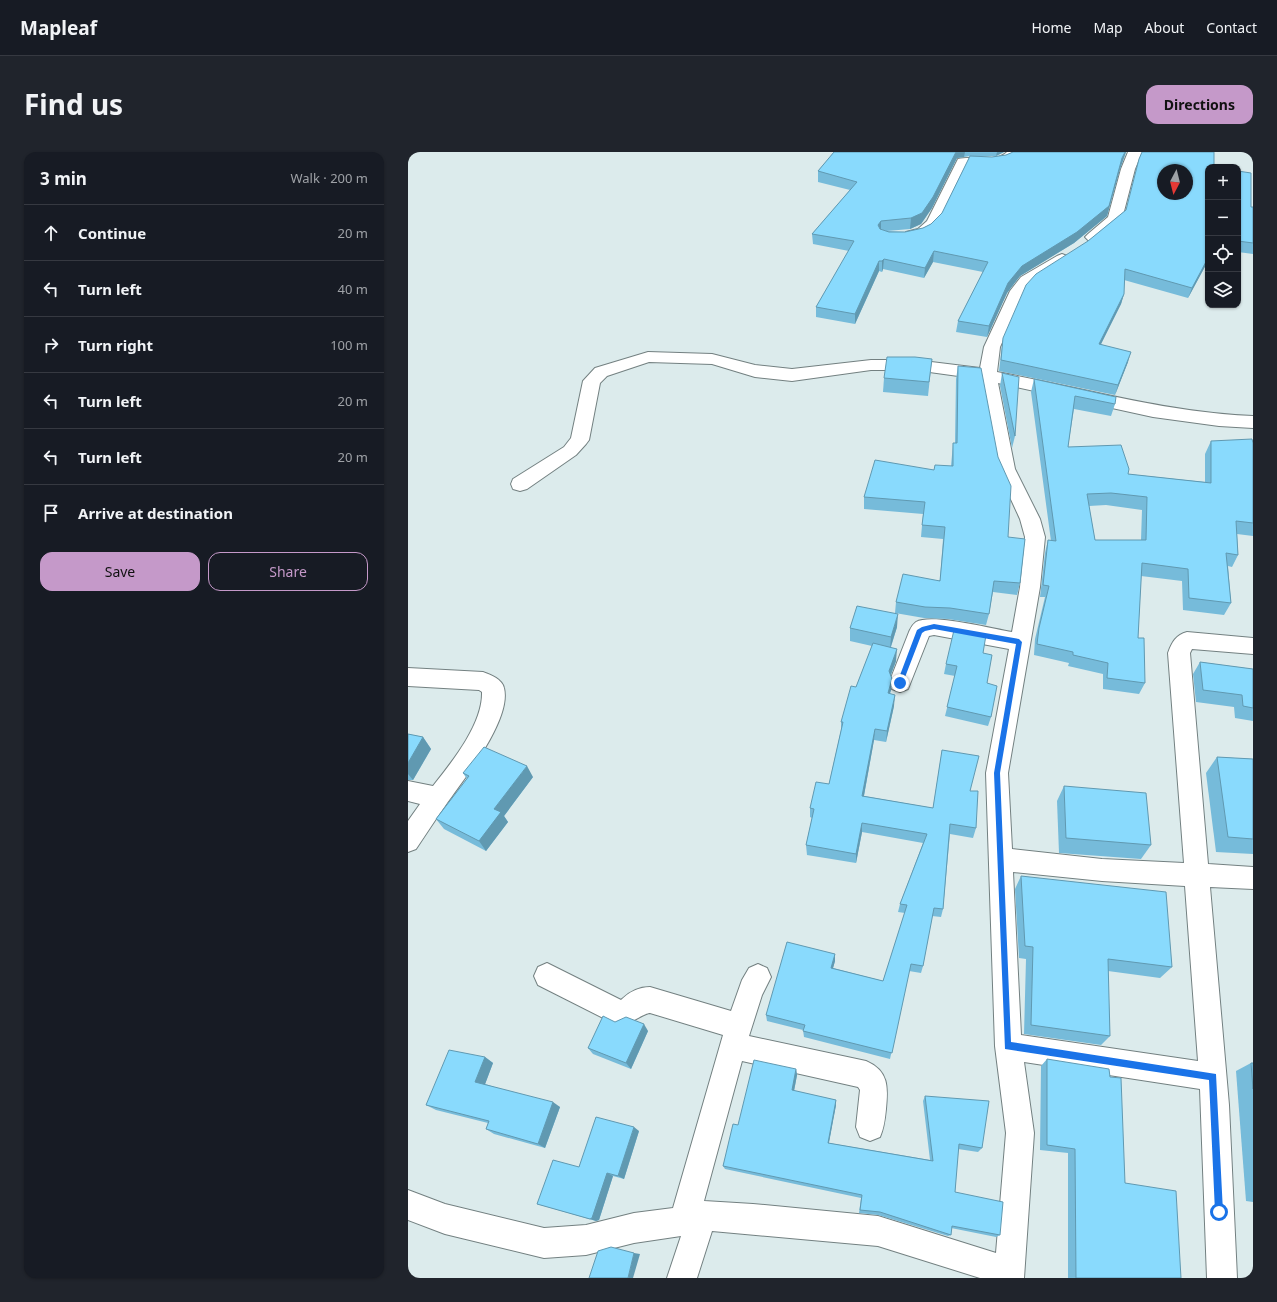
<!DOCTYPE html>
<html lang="en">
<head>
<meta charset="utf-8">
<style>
  :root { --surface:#171b24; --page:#20242c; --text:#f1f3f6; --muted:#9ea1a6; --line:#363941; --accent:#c599c9 }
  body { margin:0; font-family:"Noto Sans",sans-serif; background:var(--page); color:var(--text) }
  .controls { position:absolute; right:12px; top:12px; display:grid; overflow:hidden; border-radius:8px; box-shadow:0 1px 3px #0004 }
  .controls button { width:36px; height:36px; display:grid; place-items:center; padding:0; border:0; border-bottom:1px solid var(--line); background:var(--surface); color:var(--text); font:20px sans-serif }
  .compass { position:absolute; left:749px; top:12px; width:36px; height:36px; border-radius:50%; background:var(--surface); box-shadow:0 1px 3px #0004; rotate:187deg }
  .stop { position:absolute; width:12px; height:12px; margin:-9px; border:3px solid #1a73e8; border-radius:50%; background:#fff }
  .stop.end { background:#1a73e8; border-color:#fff; box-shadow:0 1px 4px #0008 }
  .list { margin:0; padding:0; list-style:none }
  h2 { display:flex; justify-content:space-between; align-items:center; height:52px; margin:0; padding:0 16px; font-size:17px }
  h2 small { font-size:13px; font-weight:400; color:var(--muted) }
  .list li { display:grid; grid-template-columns:26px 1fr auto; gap:12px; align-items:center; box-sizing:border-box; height:56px; padding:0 16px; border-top:1px solid var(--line) }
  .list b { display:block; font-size:15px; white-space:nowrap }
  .list em { font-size:13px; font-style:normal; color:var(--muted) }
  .actions { display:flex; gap:8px; padding:12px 16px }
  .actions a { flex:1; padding:9px 0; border:1px solid var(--accent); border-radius:12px; text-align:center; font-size:14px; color:var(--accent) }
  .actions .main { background:var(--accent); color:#111 }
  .icon { flex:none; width:22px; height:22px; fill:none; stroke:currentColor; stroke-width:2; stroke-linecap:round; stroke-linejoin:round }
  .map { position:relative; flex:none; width:845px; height:1126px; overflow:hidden; border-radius:12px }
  header { display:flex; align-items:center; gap:24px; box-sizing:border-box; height:56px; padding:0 20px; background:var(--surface); border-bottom:1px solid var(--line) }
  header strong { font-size:19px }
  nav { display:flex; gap:22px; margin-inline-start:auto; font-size:14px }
  .intro { display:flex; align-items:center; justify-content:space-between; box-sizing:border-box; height:96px; padding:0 24px }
  h1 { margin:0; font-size:28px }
  .button { padding:10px 18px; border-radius:12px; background:var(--accent); color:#111; font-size:14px; font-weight:700 }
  main { display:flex; gap:24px; padding:0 24px }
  aside { flex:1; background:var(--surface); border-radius:12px; box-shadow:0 1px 3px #0004 }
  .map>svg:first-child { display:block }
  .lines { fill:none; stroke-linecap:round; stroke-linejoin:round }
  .minor-casing { stroke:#738081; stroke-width:2 }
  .minor { fill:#fff; fill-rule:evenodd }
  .wall { fill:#76bbda; fill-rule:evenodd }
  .shaded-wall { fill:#6099b1 }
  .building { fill:#89dafd; stroke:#6099b1; fill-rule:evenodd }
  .route { fill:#1a73e8 }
</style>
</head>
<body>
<header>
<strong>Mapleaf</strong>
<nav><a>Home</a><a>Map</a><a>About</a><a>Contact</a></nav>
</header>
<div class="intro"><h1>Find us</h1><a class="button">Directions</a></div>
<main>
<aside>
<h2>3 min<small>Walk · 200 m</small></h2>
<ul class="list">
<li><svg class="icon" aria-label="ahead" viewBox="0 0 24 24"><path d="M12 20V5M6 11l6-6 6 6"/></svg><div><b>Continue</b></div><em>20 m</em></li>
<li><svg class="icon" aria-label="left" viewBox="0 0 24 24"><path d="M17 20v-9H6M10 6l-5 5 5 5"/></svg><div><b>Turn left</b></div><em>40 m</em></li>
<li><svg class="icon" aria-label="right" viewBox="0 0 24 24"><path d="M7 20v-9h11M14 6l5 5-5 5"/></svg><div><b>Turn right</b></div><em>100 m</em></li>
<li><svg class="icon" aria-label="left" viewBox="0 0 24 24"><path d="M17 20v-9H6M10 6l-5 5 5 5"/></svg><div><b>Turn left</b></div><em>20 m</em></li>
<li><svg class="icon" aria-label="left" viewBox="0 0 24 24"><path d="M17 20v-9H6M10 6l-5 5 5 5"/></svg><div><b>Turn left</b></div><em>20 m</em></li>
<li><svg class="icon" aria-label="arrive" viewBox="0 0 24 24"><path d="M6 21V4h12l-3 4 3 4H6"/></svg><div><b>Arrive at destination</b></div></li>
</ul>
<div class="actions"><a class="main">Save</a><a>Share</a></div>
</aside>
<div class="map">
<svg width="845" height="1126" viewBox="0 0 845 1126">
  <rect width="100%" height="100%" fill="#dcebec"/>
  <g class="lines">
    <defs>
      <g id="minor">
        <path d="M599,0H614C601,18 580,14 560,13L530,74L520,83L503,87L498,86L496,83L498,80L510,77L519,69L550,7C566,3 587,12 599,0Z"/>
        <path d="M720,0H734L727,17L714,67L690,88L685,90L680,88L677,85L680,82L700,65L713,17Z"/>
        <path d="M654,102L659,104L662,107L659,110L625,131L615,143L592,195L589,220C676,236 756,260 845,264V276L811,274L745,265L590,231L607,317L632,367L637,385L632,435L600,621L604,697L694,707L776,711L760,501C764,490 768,483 779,480L845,486V502L784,497L782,501L800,712L845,715V737L802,735L821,953L829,1126H799L792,937L616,910L626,981L616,1126H572L470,1094L304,1079L289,1126H259L273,1084L226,1091L178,1103L136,1106L37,1082L0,1068V1038L37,1052L136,1076L178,1073L226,1061L265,1056L315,883L242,861C237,861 220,872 213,875L130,833L126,824L130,815L139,811L213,848C221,840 231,835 242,835L323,859L334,828L341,816L350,812L359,816L363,825L354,843L341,884L458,909C481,919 480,935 478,957C477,967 476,976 472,985L462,989L452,985L448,975L452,938L450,935L334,909L296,1049L345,1052L470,1064L588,1101L598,981L587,894L578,621L601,497L526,483L521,484L500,537L492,540L484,537L481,531L501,480C503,476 504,473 508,470C524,461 584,477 604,480L612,435L617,385L612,367L589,317L572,227L507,218H463L384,229L347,225L304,212L241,210L199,224L192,231L181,288L178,292L168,303L119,337L112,339L105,337L103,332L105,327L156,295L163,286L175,229L187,216L240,200L304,202L347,213L384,217L463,208H507L572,216L576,195L602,139L613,125L649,104ZM605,720L694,729L777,734L790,909L613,883Z"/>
        <path d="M0,516L75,520C83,523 94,527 96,536C104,568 55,628 37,654C27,668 18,682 8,697L0,700V669L12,652L0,649V629L25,634C44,610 75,572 74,540L71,538L0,534Z"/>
      </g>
    </defs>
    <!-- minor casing -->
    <use href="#minor" class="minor-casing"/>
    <!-- minor -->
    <use href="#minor" class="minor"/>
  </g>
  <!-- wall -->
  <g class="wall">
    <path d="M426,0H596L588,4H567L584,5L598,3L605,0H718L712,17L699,64L666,91L612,124L599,141L579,185L548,180L550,169L575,120L525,110L516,126L475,117L474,120L471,119L447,172L408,165V155L441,99L405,92L404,82L442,38L410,30V19ZM562,4L534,61L523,72L515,76L497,80L479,79L502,77L513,72L524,56L549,6L556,5Z"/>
    <path d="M830,19L843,55H845V102L830,100Z"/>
    <path d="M718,58L800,109L780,146L716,128V142L713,152L693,192L720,210L707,243L591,219L595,186L680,89Z"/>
    <path d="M524,207L520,244L475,240L476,226Z"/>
    <path d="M550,214L600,385L612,431L609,443L585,440L581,462L578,473L540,467L516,466L487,461L488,450L532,428L535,387L513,385L515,362L456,357V345L526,318L543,314L544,303L545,291H547L548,227Z"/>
    <path d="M594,221L607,284L604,296L592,234Z"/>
    <path d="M626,227L707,252L703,264L666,257L660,295L720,322L797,330V302L803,289L845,291V384L829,382L830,403L824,415L820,414L823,451L816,463L775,458L774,429L733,424L730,486L737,531L731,542L695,537V522L660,514L661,511L626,503L627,487L637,445H632L637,401L640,388L643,389L623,240ZM698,353L734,358L733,388H687L681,354Z"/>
    <path d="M489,475L483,495L488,509L483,523L484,527L483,538L482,542L486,554L478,590L466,588L456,644L525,656L534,598L562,639L568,676L565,686L542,682L535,757L533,765L524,764L515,814L513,821L501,819L482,907L396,885L395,878L359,869L358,863L427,802V809L425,816L475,829L497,761L490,760L492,752L515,691L454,680L448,711L399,703L398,693L404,666L402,665V656L421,632L433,578V570L448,535L464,494L442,489V476Z"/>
    <path d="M575,501L583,565L580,574L537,564L547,524L536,522L538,512Z"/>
    <path d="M792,510L845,517V569L827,566L826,555L788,550L785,522Z"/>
    <path d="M0,582L15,585L23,597L5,628H0Z"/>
    <path d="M809,605L845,607V702L808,700L798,621Z"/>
    <path d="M55,621L125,625L96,664L100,670L78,699L36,677L28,667L59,627Z"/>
    <path d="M656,634L743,693L733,707L651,701L649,649Z"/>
    <path d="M613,724L764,815L752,826L700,819L702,884L693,893L616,882L618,807L611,806L607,737Z"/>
    <path d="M207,870L240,879L223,917L185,902L180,896Z"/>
    <path d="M77,905L85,911L77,932L152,955L137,996L86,982L78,977L80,971L28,958L18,953Z"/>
    <path d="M639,907L702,925L717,1031L773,1126H660V1001L632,998L633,914Z"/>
    <path d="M843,911H845V1050L838,1049L828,919Z"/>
    <path d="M388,917L389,923L386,939L428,948V953L421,991L522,1008L515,949L517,944L574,996L570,1000L550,997L547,1040L592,1083L588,1085L543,1076V1083L540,1084L470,1063L451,1061L453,1046L317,1017L315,1014L330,973Z"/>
    <path d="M231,979L216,1027L205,1024L191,1068L188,1069L129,1052L171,1015Z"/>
  </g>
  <!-- shaded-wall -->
  <g class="shaded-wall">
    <path d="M548,0H557L556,5L549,6L524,56L513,72L502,77L503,66Z"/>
    <path d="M589,0H596L588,4Z"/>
    <path d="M717,0H718L712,17L699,64L666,91L612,124L599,141L579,185L581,174L600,131L614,114L714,6Z"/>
    <path d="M473,69V80L470,73Z"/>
    <path d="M526,99L525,110L516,126L517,116Z"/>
    <path d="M800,106V109L780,146L784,136Z"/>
    <path d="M476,107L475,117L474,120V109Z"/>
    <path d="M471,109V119L447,172V162Z"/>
    <path d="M716,142L713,152L688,202L691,192Z"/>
    <path d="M723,200L720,210L707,243L710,233Z"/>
    <path d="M490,462L489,475L482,497L483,485Z"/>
    <path d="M489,497L488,509L480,530L481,519Z"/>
    <path d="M484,527L483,538L478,552L480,541Z"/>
    <path d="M487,543L486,554L478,590L479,579Z"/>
    <path d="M467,577L466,588L454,654V644Z"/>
    <path d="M15,585L23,597L5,628L0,622V611Z"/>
    <path d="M119,614L125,625L96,664L100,670L78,699L71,689L86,657Z"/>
    <path d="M454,671V680L448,711V702Z"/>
    <path d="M427,802V809L423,823V816Z"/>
    <path d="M236,872L240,879L223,917L218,911Z"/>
    <path d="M77,905L85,911L76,935L67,930Z"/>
    <path d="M388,917L389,923L385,944L384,938Z"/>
    <path d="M428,948V953L420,995V991Z"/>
    <path d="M145,950L152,955L137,996L130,992Z"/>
    <path d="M226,975L231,979L216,1027L210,1024Z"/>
    <path d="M199,1021L205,1024L191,1068L188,1069L182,1067Z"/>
    <path d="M226,1101L232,1102L225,1126H220Z"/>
  </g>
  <!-- building -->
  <g class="building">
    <path d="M426,0H548L525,45L514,61L503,66L473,69L470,73L472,77L481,80H497L515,76L523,72L534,61L562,4L584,5L598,3L605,0H717L714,6L701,54L669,80L614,114L600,131L581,174L550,169L580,110L526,99L517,116L476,107L474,109H471L447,162L408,155L446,89L404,82L449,30L410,19Z"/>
    <path d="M734,0H806V15H800V106L784,136L717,117L716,142L691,192L723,200L710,233L593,208L595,186L618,133L628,122L680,89L718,58L731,7ZM755,18H779V42H755Z"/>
    <path d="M830,19L843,21V55H845V91L830,89Z"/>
    <path d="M479,205H507L524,207L521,230L476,226Z"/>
    <path d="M550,214L573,216L590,305L603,334L600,385L617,387L612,431L586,429L581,462L542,456L517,455L488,450L495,422L532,429L537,375L514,373L517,350L456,345L467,308L526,318L527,313L545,314V291H549Z"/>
    <path d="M594,221L611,225L607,284Z"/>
    <path d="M626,227L708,245L707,252L667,244L660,295L713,293L721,317L720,322L803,331V289L844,287L845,291V371L828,369L830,403L818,401L823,451L781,446L780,417L734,411L730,486H736L737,531L699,526L700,511L665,503V500L629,492L631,476L641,434L635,433L640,388L648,389ZM703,341L739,345L738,388H687L679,342Z"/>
    <path d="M449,454L490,462L483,485L442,476Z"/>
    <path d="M546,478L578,483L575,501L584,503L579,531L589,534L583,565L539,555L549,514L538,512Z"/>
    <path d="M465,491L489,497L481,519L484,527L480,541L487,543L479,579L467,577L454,644L525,656L534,598L571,604L562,639H570L568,676L542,672L535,757L526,756L515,814L503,812L484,901L395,879L397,873L358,863L379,790L427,802L423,816L475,829L499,753L492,752L519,682L454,671L448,702L398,693L406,657L402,656L408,630L421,632L435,570H433L443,534L448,535Z"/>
    <path d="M792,510L845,517V556L835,554L834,543L795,538Z"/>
    <path d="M0,582L15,585L0,611Z"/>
    <path d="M76,595L119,614L86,657L93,660L71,689L28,667L61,624L55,621Z"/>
    <path d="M809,605L845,607V687L820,685Z"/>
    <path d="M656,634L738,641L743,693L658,686Z"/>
    <path d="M613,724L758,740L764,815L700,807L702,884L623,873L625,795L617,794Z"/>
    <path d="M195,864L207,870L218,865L236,872L218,911L180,896Z"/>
    <path d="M41,898L77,905L67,930L145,950L130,992L78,977L81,969L18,953Z"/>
    <path d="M639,907L701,917L702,925L713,926L717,1031L768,1039L773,1126H668L667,997L639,993Z"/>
    <path d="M346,908L388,917L384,938L428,948L420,991L525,1009L517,944L581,949L574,996L551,992L547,1040L595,1050L592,1083L544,1074L543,1083L472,1060L452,1058L454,1043L315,1014L325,972L330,973Z"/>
    <path d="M843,911H845V937Z"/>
    <path d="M188,965L226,975L210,1024L199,1021L184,1066L182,1067L129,1052L145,1008L171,1015Z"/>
    <path d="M203,1095L226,1101L220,1126H181L190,1099Z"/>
  </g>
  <!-- route -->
  <path class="route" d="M526,472L611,487L614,490L592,621L603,890L808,922L815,1060L814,1063L811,1064L808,1063L807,1060L801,928L597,897L586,621L608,492L526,477L517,479L514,481L494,533H489V531L509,478L514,475Z"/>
</svg>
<div class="controls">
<button>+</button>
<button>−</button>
<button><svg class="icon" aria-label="locate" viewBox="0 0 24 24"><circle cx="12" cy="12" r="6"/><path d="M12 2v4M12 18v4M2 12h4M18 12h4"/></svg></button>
<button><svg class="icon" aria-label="layers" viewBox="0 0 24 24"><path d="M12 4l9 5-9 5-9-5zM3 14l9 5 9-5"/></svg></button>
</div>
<svg class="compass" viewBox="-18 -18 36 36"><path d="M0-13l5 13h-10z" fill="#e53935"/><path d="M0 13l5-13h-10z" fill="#9ea1a6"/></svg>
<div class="stop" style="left:811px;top:1060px"></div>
<div class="stop end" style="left:492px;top:531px"></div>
</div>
</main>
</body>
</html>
